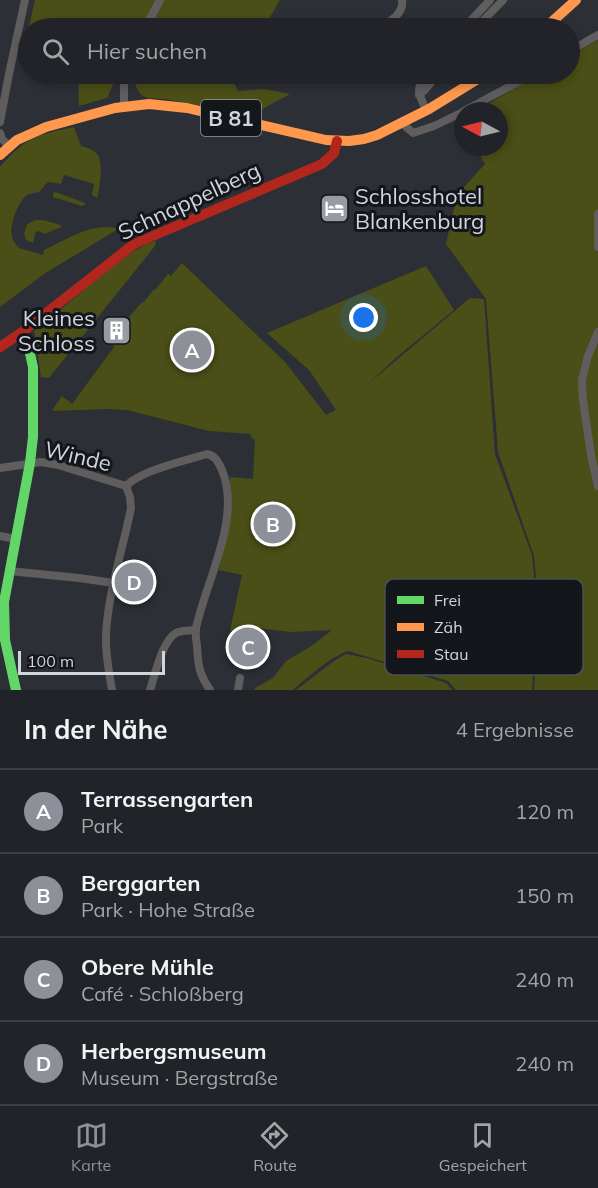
<!DOCTYPE html>
<html lang="de">
<head>
<meta charset="utf-8">
<style>
  :root { --surface:#212328; --page:#292b30; --text:#f1f3f6; --muted:#a2a4a8; --line:#3e4045; --accent:#8c9099 }
  body { margin:0; font-family:Mulish,sans-serif; background:var(--page); color:var(--text) }
  .compass { position:absolute; left:454px; top:102px; width:54px; height:54px; border-radius:50%; background:var(--surface); box-shadow:0 3px 9px #0003; rotate:277deg }
  .scale { position:absolute; left:18px; bottom:15px; width:147px; box-sizing:border-box; padding-left:6px; border:3px solid #d1d5dd; border-top:0; font-size:16px; line-height:21px; white-space:nowrap; color:#d1d5dd; -webkit-text-stroke:4px #13161b; paint-order:stroke }
  .you { position:absolute; left:364px; top:318px; width:21px; height:21px; margin:-15px; border:4px solid #fff; border-radius:50%; background:#1a73e8; box-shadow:0 0 0 9px #1a73e833 }
  .badge { display:grid; place-items:center; width:39px; height:39px; border-radius:50%; background:var(--accent); color:#fff; font-size:20px; font-weight:700 }
  .pin { position:absolute; translate:-50% -50%; border:3px solid #fff; box-shadow:0 2px 6px #0006 }
  .list { margin:0; padding:0; list-style:none }
  h2 { display:flex; justify-content:space-between; align-items:center; height:78px; margin:0; padding:0 24px; font-size:26px }
  h2 small { font-size:20px; font-weight:400; color:var(--muted) }
  .list li { display:grid; grid-template-columns:39px 1fr auto; gap:18px; align-items:center; box-sizing:border-box; height:84px; padding:0 24px; border-top:2px solid var(--line) }
  .list b { display:block; font-size:22px; white-space:nowrap }
  .list p { margin:0; font-size:20px; white-space:nowrap; color:var(--muted) }
  .list em { font-size:20px; font-style:normal; color:var(--muted) }
  .icon { flex:none; width:33px; height:33px; fill:none; stroke:currentColor; stroke-width:2; stroke-linecap:round; stroke-linejoin:round }
  .map { position:relative; flex:none; width:598px; height:690px; overflow:hidden }
  .search { position:absolute; background:var(--surface); box-shadow:0 3px 9px #0003; left:18px; right:18px; top:18px; height:66px; display:flex; align-items:center; gap:15px; box-sizing:border-box; padding:0 21px; border-radius:33px; color:var(--muted); font-size:22px }
  .sheet { height:414px; background:var(--surface) }
  nav { display:flex; justify-content:space-around; align-items:center; box-sizing:border-box; height:84px; border-top:2px solid var(--line); background:var(--surface); font-size:16px; color:var(--muted) }
  nav a { display:grid; justify-items:center; gap:3px }
  nav .on { color:var(--accent) }
  .map>svg:first-child { display:block }
  .green { fill:#4a4f17 }
  .lines { fill:none; stroke-linecap:round; stroke-linejoin:round }
  .street { stroke:#5f5d5d; stroke-width:8 }
  .fast { stroke:#63d668; stroke-width:10 }
  .slow { stroke:#ff974d; stroke-width:10 }
  .jam { stroke:#b3261e; stroke-width:10 }
  .labels { text-anchor:middle; dominant-baseline:central; stroke-width:6; stroke-linejoin:round; paint-order:stroke }
  .shield { fill:#13161b; stroke:#989ca3; stroke-width:1.5 }
  .shield-label { font-size:21px; font-weight:bold; fill:#d1d5dd }
  .poi-label { font-size:22px; fill:#d1d5dd; stroke:#13161b; text-anchor:start }
  .street-label { font-size:22px; fill:#d1d5dd; stroke:#13161b }
  .key { fill:#13161b; stroke:#4c4f55; stroke-width:1.5 }
  .key-label { font-size:16px; fill:#d1d5dd }
</style>
</head>
<body>
<div class="map">
<svg width="598" height="690" viewBox="0 0 598 690">
  <rect width="100%" height="100%" fill="#2c2f35"/>
  <!-- green -->
  <g class="green">
    <path d="M35,0H280L264,28H28V58L22,57Z"/>
    <path d="M598,40V690H534L539,607L534,556L498,452L486,299L446,244L457,195L485,164L475,147H499V111H476L540,74H570V56Z"/>
    <path d="M78,74H118L107,98L79,106Z"/>
    <path d="M134,74H230L238,91L264,89L290,94L251,115L165,99C143,99 136,97 134,74Z"/>
    <path d="M74,127L81,146C86,147 94,150 98,155C103,163 100,189 97,198L92,195L94,184L64,175L61,184C43,181 50,181 39,192C35,193 30,193 26,196C18,202 9,226 12,236C13,241 16,245 19,248L43,255L44,250C66,240 94,221 118,229L44,274L0,307V167C26,137 36,135 74,127Z"/>
    <path d="M56,192L85,203V205L82,206L53,197V193Z"/>
    <path d="M36,220H43L61,225V227L45,234L39,231L35,233L33,243L26,240L24,233L27,224Z"/>
    <path d="M156,241L155,246L49,378L41,377L34,331C62,310 87,286 115,265C128,255 140,245 156,241Z"/>
    <path d="M182,263L285,362L326,415L336,410L309,370L267,333L426,266L454,310L397,357L367,385L470,298L484,299L495,454L532,555L537,608L532,690H456L448,681L348,651C330,657 308,677 293,690H254L255,688L273,678L286,661L310,647L332,630L290,632L250,627L248,633L230,630L242,575L219,570C225,539 230,509 230,477L253,479L255,440L251,437V434L209,431L127,410L107,409L53,411V409L62,396L72,404L114,347L113,345L123,332L121,330L131,319L129,317L142,302L143,303L154,289L155,290L168,274L171,276Z"/>
    <path d="M346,654L367,658L446,683L452,690H296L334,661Z"/>
  </g>
  <g class="lines">
    <!-- street -->
    <g class="street">
      <path d="M145,28L160,0"/>
      <path d="M380,28C390,21 404,14 402,0"/>
      <path d="M464,28L490,0"/>
      <path d="M476,28L503,0"/>
      <path d="M570,51L598,35"/>
      <path d="M419,95L424,91L438,74"/>
      <path d="M124,105V82L126,74"/>
      <path d="M426,110C418,92 415,90 427,74"/>
      <path d="M464,111L533,74"/>
      <path d="M0,122L9,74L25,0"/>
      <path d="M402,123L413,133L434,126L463,112"/>
      <path d="M0,133L2,139L9,146"/>
      <path d="M598,214V247"/>
      <path d="M598,332L588,356L582,380L583,400L591,455L598,486"/>
      <path d="M0,468L41,462L58,465L126,486"/>
      <path d="M126,486C140,471 186,460 207,454C216,456 218,462 222,470C242,518 206,581 196,628C195,634 196,640 197,646C198,665 199,674 210,690"/>
      <path d="M0,536L15,539"/>
      <path d="M9,571L79,578L114,583"/>
      <path d="M112,690C109,672 105,653 106,635C108,592 123,549 131,508L130,497L126,486"/>
      <path d="M150,690C155,675 162,641 176,633C182,630 189,631 196,630"/>
      <path d="M238,690L240,678"/>
    </g>
    <!-- fast -->
    <path class="fast" d="M16,690L5,640L4,602L30,463L33,437V367L27,340L21,333"/>
    <!-- slow -->
    <g class="slow">
      <path d="M545,28L576,0"/>
      <path d="M0,155L17,140L46,127L115,108L149,104L187,108L326,140L349,141L364,139L377,135L429,109L486,74"/>
    </g>
    <!-- jam -->
    <path class="jam" d="M0,347L21,333L134,244L322,164L334,153L337,141"/>
  </g>
  <!-- icons -->
  <defs>
    <symbol id="hotel-square" viewBox="-11 -11 22 22"><rect x="-9" y="-9" width="18" height="18" rx="4" fill="#979ba2" stroke="#13161b"/><path d="M-6-4.5h1.5V1H6V5H4.5V3h-9V5H-6ZM-4 0a1.8 1.8 0 1 1 3.6 0ZM.5 0V-2.5h3Q6-2.5 6 0Z" fill="#fff"/></symbol>
    <symbol id="building-square" viewBox="-11 -11 22 22"><rect x="-9" y="-9" width="18" height="18" rx="4" fill="#979ba2" stroke="#13161b"/><path d="M-4-6H4V6H1V3H-1V6H-4ZM-2.5-4.3h1.7v1.8h-1.7ZM.8-4.3h1.7v1.8H.8ZM-2.5-1h1.7V.8h-1.7ZM.8-1h1.7V.8H.8Z" fill="#fff"/></symbol>
  </defs>
  <g fill-rule="evenodd">
    <use href="#hotel-square" x="318" y="192" width="33" height="33"/>
    <use href="#building-square" x="100" y="314" width="33" height="33"/>
  </g>
  <g class="labels">
    <!-- shield labels -->
    <rect class="shield" x="201" y="100" width="60" height="36" rx="4.5"/>
    <g class="shield-label">
      <text x="231" y="118">B 81</text>
    </g>
    <!-- poi labels -->
    <g class="poi-label">
      <text x="355" y="196">Schlosshotel<tspan x="355" dy="25">Blankenburg</tspan></text>
      <text x="95" y="318" text-anchor="end">Kleines<tspan x="95" dy="25">Schloss</tspan></text>
    </g>
    <!-- street labels -->
    <g class="street-label">
      <text transform="translate(189 201) rotate(-25)">Schnappelberg</text>
      <text transform="translate(78 456) rotate(13)">Winde</text>
    </g>
  </g>
  <!-- legend -->
  <rect x="385" y="579" width="198" height="96" rx="9" class="key"/>
  <rect x="397" y="596" width="27" height="8" fill="#63d668"/>
  <rect x="397" y="623" width="27" height="8" fill="#ff974d"/>
  <rect x="397" y="650" width="27" height="8" fill="#b3261e"/>
  <g class="key-label">
    <text x="434" y="606">Frei</text>
    <text x="434" y="633">Zäh</text>
    <text x="434" y="660">Stau</text>
  </g>
</svg>
<svg class="compass" viewBox="-18 -18 36 36"><path d="M0-13l5 13h-10z" fill="#e53935"/><path d="M0 13l5-13h-10z" fill="#a2a4a8"/></svg>
<div class="scale">100 m</div>
<div class="you"></div>
<div class="pin badge" style="left:192px;top:350px">A</div>
<div class="pin badge" style="left:273px;top:524px">B</div>
<div class="pin badge" style="left:248px;top:647px">C</div>
<div class="pin badge" style="left:134px;top:582px">D</div>
<div class="search"><svg class="icon" aria-label="search" viewBox="0 0 24 24"><circle cx="10" cy="10" r="6"/><path d="M15 15l6 6"/></svg>Hier suchen</div>
</div>
<section class="sheet">
<h2>In der Nähe<small>4 Ergebnisse</small></h2>
<ul class="list">
<li><span class="badge">A</span><div><b>Terrassengarten</b><p>Park</p></div><em>120 m</em></li>
<li><span class="badge">B</span><div><b>Berggarten</b><p>Park · Hohe Straße</p></div><em>150 m</em></li>
<li><span class="badge">C</span><div><b>Obere Mühle</b><p>Café · Schloßberg</p></div><em>240 m</em></li>
<li><span class="badge">D</span><div><b>Herbergsmuseum</b><p>Museum · Bergstraße</p></div><em>240 m</em></li>
</ul>
</section>
<nav>
<a class="on"><svg class="icon" aria-label="map" viewBox="0 0 24 24"><path d="M3 6l6-2 6 2 6-2v14l-6 2-6-2-6 2zM9 4v14M15 6v14"/></svg>Karte</a>
<a><svg class="icon" aria-label="directions" viewBox="0 0 24 24"><path d="M12 3l9 9-9 9-9-9zM9 14v-3h6M13 9l2 2-2 2"/></svg>Route</a>
<a><svg class="icon" aria-label="saved" viewBox="0 0 24 24"><path d="M7 4h10v16l-5-4-5 4z"/></svg>Gespeichert</a>
</nav>
</body>
</html>
